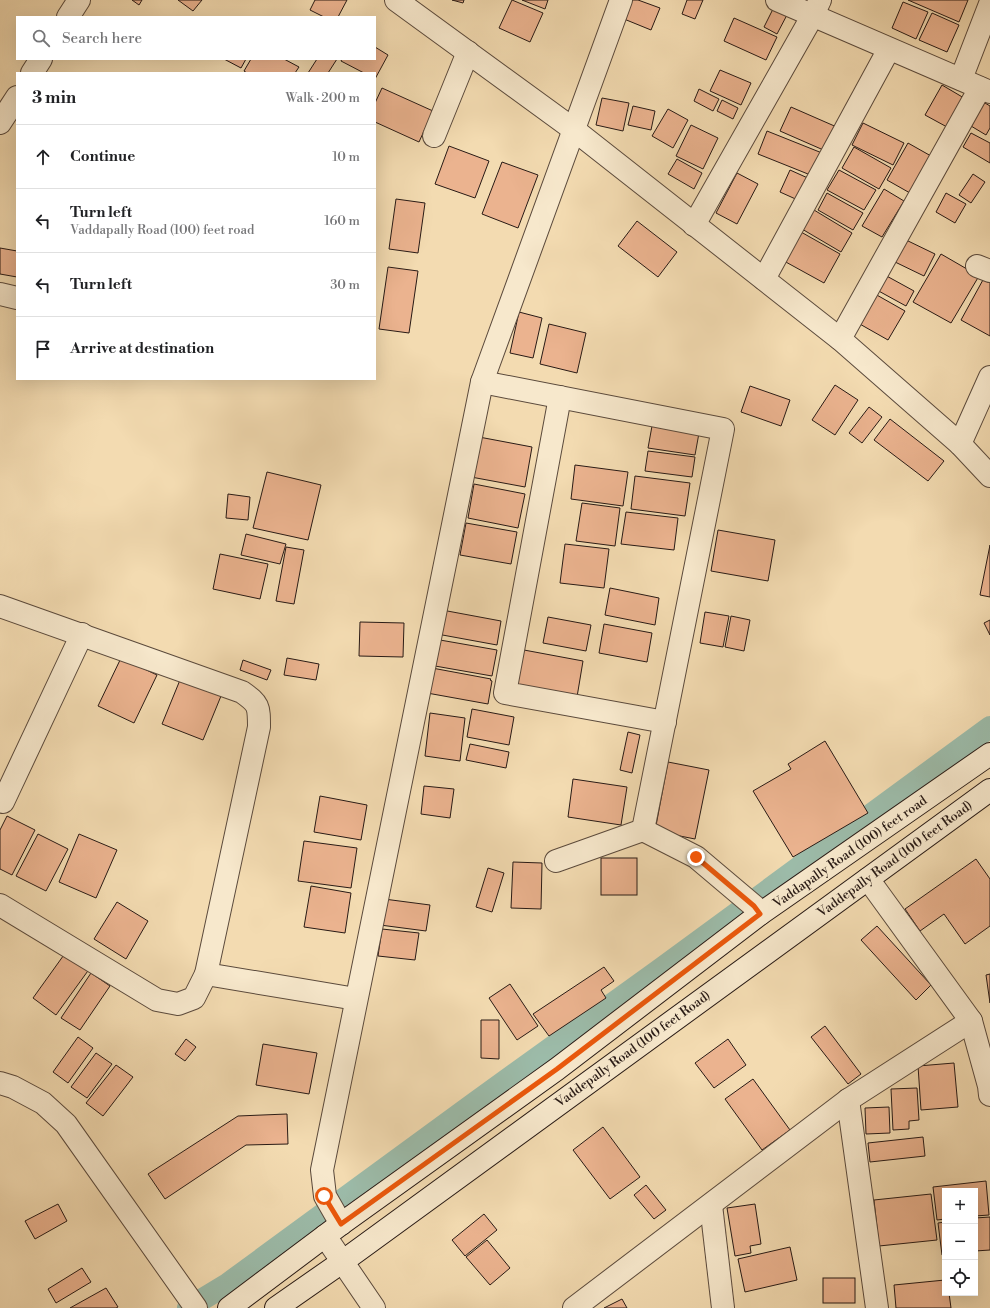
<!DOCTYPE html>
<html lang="en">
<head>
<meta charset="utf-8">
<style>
  :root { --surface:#fff; --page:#f6f6f6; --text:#202124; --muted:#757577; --line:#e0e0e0 }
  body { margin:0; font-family:"Libre Bodoni",serif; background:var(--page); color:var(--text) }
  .controls { position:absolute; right:12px; bottom:12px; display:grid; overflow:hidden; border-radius:0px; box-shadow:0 4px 16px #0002 }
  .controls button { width:36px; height:36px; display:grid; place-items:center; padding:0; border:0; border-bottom:1px solid var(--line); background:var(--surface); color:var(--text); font:20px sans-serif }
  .stop { position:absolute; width:12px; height:12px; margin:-9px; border:3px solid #ea580c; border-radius:50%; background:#fff }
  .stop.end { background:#ea580c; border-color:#fff; box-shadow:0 1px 4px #0008 }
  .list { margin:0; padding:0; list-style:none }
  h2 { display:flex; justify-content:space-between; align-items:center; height:52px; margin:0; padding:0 16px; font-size:17px }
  h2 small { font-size:13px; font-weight:400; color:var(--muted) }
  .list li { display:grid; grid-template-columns:26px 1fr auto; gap:12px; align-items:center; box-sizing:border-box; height:64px; padding:0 16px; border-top:1px solid var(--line) }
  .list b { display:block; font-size:15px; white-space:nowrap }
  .list p { margin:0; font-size:13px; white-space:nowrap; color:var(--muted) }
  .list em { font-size:13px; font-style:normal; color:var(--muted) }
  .icon { flex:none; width:22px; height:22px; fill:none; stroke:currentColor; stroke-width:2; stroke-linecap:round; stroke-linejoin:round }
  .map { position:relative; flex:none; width:990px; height:1308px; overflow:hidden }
  .search { position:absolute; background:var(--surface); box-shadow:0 4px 16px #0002; left:16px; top:16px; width:360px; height:44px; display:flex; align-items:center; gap:10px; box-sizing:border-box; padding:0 14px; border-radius:0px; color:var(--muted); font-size:15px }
  .panel { position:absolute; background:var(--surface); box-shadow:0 4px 16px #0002; left:16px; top:72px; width:360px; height:308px; border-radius:0px }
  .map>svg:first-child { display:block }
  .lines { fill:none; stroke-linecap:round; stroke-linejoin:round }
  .canal { stroke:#9cbba9; stroke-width:22 }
  .building { fill:#ebb38f; stroke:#281a15 }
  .minor-casing { stroke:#5b4a3c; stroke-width:24 }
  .secondary-casing { stroke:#281a15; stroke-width:24 }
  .minor { stroke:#f7e8cc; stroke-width:22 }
  .secondary { stroke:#f7e8cc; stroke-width:22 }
  .route { stroke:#ea580c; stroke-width:5 }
  .labels { text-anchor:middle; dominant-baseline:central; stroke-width:4; stroke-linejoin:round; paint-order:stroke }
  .street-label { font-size:13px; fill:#281a15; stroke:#f7e8cc }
</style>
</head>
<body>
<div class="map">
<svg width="990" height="1308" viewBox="0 0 990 1308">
  <rect width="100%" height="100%" fill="#f3dbb1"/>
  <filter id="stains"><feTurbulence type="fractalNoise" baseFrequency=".005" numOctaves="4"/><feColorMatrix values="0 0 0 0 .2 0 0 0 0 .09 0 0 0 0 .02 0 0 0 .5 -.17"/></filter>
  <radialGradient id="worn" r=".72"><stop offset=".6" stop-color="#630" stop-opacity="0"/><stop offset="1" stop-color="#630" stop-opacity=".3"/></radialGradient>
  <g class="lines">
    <!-- canal -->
    <path class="canal" d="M188,1308L226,1285L473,1104L662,968L990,727"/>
  </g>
  <!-- building -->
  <g class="building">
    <path d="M132,0H142L139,5Z"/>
    <path d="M178,0H202L193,11Z"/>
    <path d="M315,0H347L338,17H324L310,10Z"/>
    <path d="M452,0H464L463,3Z"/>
    <path d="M512,0L543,13L530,42L499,28Z"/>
    <path d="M522,0H548L545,9Z"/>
    <path d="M631,0H638L660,8L651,30L624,19Z"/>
    <path d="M687,0H703L695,19L682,14Z"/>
    <path d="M908,0H968L959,22Z"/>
    <path d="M903,2L928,12L916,39L892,28Z"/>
    <path d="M774,7L788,13L777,34L764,27Z"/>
    <path d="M932,13L959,25L947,52L919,40Z"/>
    <path d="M734,18L777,37L766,60L724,41Z"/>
    <path d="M375,47L388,55L375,79V73H364L341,61L342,59H375Z"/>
    <path d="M224,59H246L241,68Z"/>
    <path d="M251,59H284L299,67L295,73H247L244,71Z"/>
    <path d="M317,59H337L328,73H308Z"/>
    <path d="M720,70L751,83L741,105L710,91Z"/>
    <path d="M942,85L964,98L947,127L925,115Z"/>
    <path d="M382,88L433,111L419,142L375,122V103Z"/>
    <path d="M699,89L719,99L713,111L694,101Z"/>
    <path d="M602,98L629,103L623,131L596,125Z"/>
    <path d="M722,100L738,108L733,119L717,111Z"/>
    <path d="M980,100L990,106V128L986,135L966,123Z"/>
    <path d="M633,106L655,111L651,130L628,125Z"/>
    <path d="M791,107L839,128L828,152L780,131Z"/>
    <path d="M668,109L688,120L673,148L652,136Z"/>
    <path d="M863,123L904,143L893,165L852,145Z"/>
    <path d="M691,125L718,138L703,169L676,156Z"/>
    <path d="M767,131L822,153L813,176L758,154Z"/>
    <path d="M971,133L990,143V163L963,147Z"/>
    <path d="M908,143L931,156L910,193L887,180Z"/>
    <path d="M449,146L489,161L475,198L435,184Z"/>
    <path d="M854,147L891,168L879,189L842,168Z"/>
    <path d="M677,159L702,173L694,189L668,174Z"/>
    <path d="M502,162L538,175L518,228L482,214Z"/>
    <path d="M790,170L810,179L800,201L780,192Z"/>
    <path d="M839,170L876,190L864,210L827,190Z"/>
    <path d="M737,173L758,184L737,224L716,213Z"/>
    <path d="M973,174L985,182L971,203L959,195Z"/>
    <path d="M884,189L904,201L882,237L862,226Z"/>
    <path d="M827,193L863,213L853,230L818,210Z"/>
    <path d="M946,193L966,204L955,223L936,212Z"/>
    <path d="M396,199L425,203L418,253L389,249Z"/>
    <path d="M814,210L852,233L841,252L802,229Z"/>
    <path d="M637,221L677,252L658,277L618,246Z"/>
    <path d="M801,232L840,254L824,283L784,261Z"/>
    <path d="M904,239L935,254L924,276L893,261Z"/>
    <path d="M0,248L17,251V277L0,274Z"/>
    <path d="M941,254L979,276L951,323L913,302Z"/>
    <path d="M388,267L418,271L409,333L379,329Z"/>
    <path d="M883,274L914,291L906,306L875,289Z"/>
    <path d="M984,278L990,281V336L961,320Z"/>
    <path d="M875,294L905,311L888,340L858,323Z"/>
    <path d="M519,312L542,318L533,358L510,353Z"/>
    <path d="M549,324L586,333L577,373L540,364Z"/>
    <path d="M835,385L858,400L835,435L812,420Z"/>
    <path d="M750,386L790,400L781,426L741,412Z"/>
    <path d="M869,407L882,417L862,443L849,433Z"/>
    <path d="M890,419L944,461L928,481L874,440Z"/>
    <path d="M652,426L699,433L695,455L648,448Z"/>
    <path d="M479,437L532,447L525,487L471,477Z"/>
    <path d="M648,451L695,457L692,477L645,471Z"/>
    <path d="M575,465L628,472L623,506L571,499Z"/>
    <path d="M267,472L321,485L308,540L253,528Z"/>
    <path d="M635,476L690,483L685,516L631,509Z"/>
    <path d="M474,484L525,494L518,528L468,518Z"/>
    <path d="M228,494L250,497L248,520L226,518Z"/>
    <path d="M582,503L620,508L615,546L576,541Z"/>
    <path d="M626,512L678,518L674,550L621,544Z"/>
    <path d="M466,523L517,532L511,564L460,555Z"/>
    <path d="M718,530L775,540L768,581L711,571Z"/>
    <path d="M246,534L286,544L280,564L241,555Z"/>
    <path d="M565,544L609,549L604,588L560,583Z"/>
    <path d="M990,545V597L980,595Z"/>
    <path d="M286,547L304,550L294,604L276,601Z"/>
    <path d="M220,554L268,564L260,599L213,589Z"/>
    <path d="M610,588L659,598L655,625L605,615Z"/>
    <path d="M442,610L501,621L497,645L437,634Z"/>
    <path d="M705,612L729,616L723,647L700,643Z"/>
    <path d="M731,616L750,620L744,651L725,647Z"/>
    <path d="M548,617L591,625L586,651L543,643Z"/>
    <path d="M990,620V635L984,623Z"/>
    <path d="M360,622L404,623L403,657L359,656Z"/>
    <path d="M604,624L652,633L647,662L599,653Z"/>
    <path d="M440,640L497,650L492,676L435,666Z"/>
    <path d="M524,650L583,661L577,697L517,686Z"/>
    <path d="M121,658L157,675L134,723L98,706Z"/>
    <path d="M287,658L319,664L316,680L284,675Z"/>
    <path d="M243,660L271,670L267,680L240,670Z"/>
    <path d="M432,668L491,679L490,680L492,681L488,704L427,693Z"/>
    <path d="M180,680L221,696L203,740L162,724Z"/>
    <path d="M472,709L514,717L509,745L467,737Z"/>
    <path d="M430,713L465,718L460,761L425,756Z"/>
    <path d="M628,732L640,735L632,773L620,770Z"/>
    <path d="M825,741L868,813L793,857L753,791L791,769L788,764Z"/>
    <path d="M470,744L509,752L506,768L466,760Z"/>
    <path d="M668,762L709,770L695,839L655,831Z"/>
    <path d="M573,779L627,787L621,825L568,817Z"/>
    <path d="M424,786L454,789L450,818L421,814Z"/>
    <path d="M320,796L367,805L361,840L314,832Z"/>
    <path d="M7,816L35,830L12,875L0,869V830Z"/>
    <path d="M38,834L68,849L46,891L16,876Z"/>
    <path d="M79,834L117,850L96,898L59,882Z"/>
    <path d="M304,841L357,848L351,888L298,881Z"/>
    <rect x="601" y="858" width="36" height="37"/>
    <path d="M976,859L990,879V926L965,944L944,914L920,931L905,909Z"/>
    <path d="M513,862L542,863L541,909L511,908Z"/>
    <path d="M488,868L504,873L492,912L476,907Z"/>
    <path d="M311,886L351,893L345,933L304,927Z"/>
    <path d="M384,899L430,905L426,931L380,925Z"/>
    <path d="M117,902L148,921L126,959L94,939Z"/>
    <path d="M877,926L931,985L916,1000L861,940Z"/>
    <path d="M382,929L419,933L415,960L378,956Z"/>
    <path d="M66,952L90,968L56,1015L33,998Z"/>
    <path d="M604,967L614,981L601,990L606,998L549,1036L533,1014Z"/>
    <path d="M91,973L110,986L80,1030L61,1018Z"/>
    <path d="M990,974V1003L986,975Z"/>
    <path d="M510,984L538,1026L517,1040L489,998Z"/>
    <path d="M481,1020H499V1059L481,1058Z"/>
    <path d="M825,1026L861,1074L848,1084L811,1037Z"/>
    <path d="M78,1037L93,1048L68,1083L53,1072Z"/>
    <path d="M186,1039L196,1047L185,1061L175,1054Z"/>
    <path d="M728,1039L746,1065L714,1088L695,1063Z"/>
    <path d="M263,1044L317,1053L309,1094L256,1085Z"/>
    <path d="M96,1053L112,1064L87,1098L71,1087Z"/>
    <path d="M954,1063L958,1107L921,1110L918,1066Z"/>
    <path d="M116,1065L133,1077L103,1116L86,1103Z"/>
    <path d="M753,1079L790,1130L762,1150L725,1099Z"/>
    <path d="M917,1088L919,1120L909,1121V1129L893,1130L891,1089Z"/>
    <path d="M889,1107L890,1133L866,1134L865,1108Z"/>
    <path d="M287,1114L288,1144L246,1145L165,1199L148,1174L238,1116Z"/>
    <path d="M603,1127L640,1177L610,1199L573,1150Z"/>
    <path d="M923,1137L925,1156L870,1162L868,1143Z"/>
    <path d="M986,1181L989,1215L975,1216V1191H945V1219L937,1220L933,1187Z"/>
    <path d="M646,1185L666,1210L654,1219L634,1195Z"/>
    <path d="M931,1194L937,1240L879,1246L874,1200Z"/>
    <path d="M58,1204L67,1221L35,1239L25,1221Z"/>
    <path d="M755,1204L761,1244L750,1246L751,1253L735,1256L727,1208Z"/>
    <path d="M484,1214L497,1230L465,1256L452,1240Z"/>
    <path d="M990,1217V1250L975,1251V1218Z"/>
    <path d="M945,1222V1255H942L938,1223Z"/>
    <path d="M487,1240L510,1268L490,1285L466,1257Z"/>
    <path d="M790,1247L797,1280L745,1292L738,1259Z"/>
    <path d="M82,1268L91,1282L56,1303L48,1289Z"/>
    <rect x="823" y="1278" width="32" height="25"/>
    <path d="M945,1280V1293H949L951,1308H896L894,1285Z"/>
    <path d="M106,1288L118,1307L116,1308H70Z"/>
    <path d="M622,1299L627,1308H604Z"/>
  </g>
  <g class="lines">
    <defs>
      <g id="minor">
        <path d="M396,0L573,129L840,339L960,444L990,476"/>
        <path d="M777,0L990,92"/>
        <path d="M68,17L79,0"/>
        <path d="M32,73L41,59"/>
        <path d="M961,79L990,4"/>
        <path d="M0,123L17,97"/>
        <path d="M434,136L468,52"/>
        <path d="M694,225L813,15L820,0"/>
        <path d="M977,266L990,271"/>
        <path d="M764,279L889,49"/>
        <path d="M0,294L17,298"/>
        <path d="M840,339L980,88"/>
        <path d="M482,382L723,429L643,830"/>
        <path d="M560,397L505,693L665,722"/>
        <path d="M960,444L990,377"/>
        <path d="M0,606L242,692C259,704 259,706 259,727L206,974L194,998L178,1004L157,1000L0,905"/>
        <path d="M3,802L82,634"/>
        <path d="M556,861L643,830L696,857L754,906L760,914"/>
        <path d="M868,879L971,1021L989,1086L990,1095"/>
        <path d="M206,974L356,999"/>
        <path d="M0,1083L13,1087L43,1103L66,1124L196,1308"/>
        <path d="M848,1100L877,1308"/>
        <path d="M711,1205L723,1308"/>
        <path d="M341,1224L325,1196L322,1170L482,382L621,0"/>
        <path d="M325,1236L374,1308"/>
        <path d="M574,1308L848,1100L971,1021"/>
      </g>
      <g id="secondary">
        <path d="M229,1308L341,1224L557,1069L760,914L990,754"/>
        <path d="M276,1308L342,1262L990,790"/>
      </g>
    </defs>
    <!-- minor casing -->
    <use href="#minor" class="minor-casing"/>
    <!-- secondary casing -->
    <use href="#secondary" class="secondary-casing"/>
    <!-- minor -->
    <use href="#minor" class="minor"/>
    <!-- secondary -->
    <use href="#secondary" class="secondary"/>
  </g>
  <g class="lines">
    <!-- route -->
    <path class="route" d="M324,1196L341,1224L557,1069L760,914L754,906L696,857"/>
  </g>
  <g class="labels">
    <!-- street labels -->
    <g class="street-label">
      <text transform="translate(850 852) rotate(-35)">Vaddapally Road (100) feet road</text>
      <text transform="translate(895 859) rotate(-36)">Vaddepally Road (100 feet Road)</text>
      <text transform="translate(633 1049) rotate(-36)">Vaddepally Road (100 feet Road)</text>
    </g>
  </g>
  <rect width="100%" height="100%" filter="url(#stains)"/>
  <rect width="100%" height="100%" fill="url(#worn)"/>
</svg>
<div class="controls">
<button>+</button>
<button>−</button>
<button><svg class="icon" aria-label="locate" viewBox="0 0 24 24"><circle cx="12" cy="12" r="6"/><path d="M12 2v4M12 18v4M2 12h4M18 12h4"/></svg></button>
</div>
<div class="stop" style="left:324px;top:1196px"></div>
<div class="stop end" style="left:696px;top:857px"></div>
<div class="search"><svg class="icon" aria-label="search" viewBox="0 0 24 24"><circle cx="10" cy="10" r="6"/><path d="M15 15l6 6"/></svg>Search here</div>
<section class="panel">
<h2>3 min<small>Walk · 200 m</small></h2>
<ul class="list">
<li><svg class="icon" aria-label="ahead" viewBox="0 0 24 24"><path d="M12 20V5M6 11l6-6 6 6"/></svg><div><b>Continue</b></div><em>10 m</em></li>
<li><svg class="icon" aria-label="left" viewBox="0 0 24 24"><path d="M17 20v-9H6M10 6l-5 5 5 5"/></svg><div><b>Turn left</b><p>Vaddapally Road (100) feet road</p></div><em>160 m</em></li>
<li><svg class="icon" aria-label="left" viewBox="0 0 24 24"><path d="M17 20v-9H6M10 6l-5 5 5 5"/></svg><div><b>Turn left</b></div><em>30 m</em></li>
<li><svg class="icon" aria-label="arrive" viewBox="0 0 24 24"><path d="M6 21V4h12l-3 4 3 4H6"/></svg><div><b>Arrive at destination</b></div></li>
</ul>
</section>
</div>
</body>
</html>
